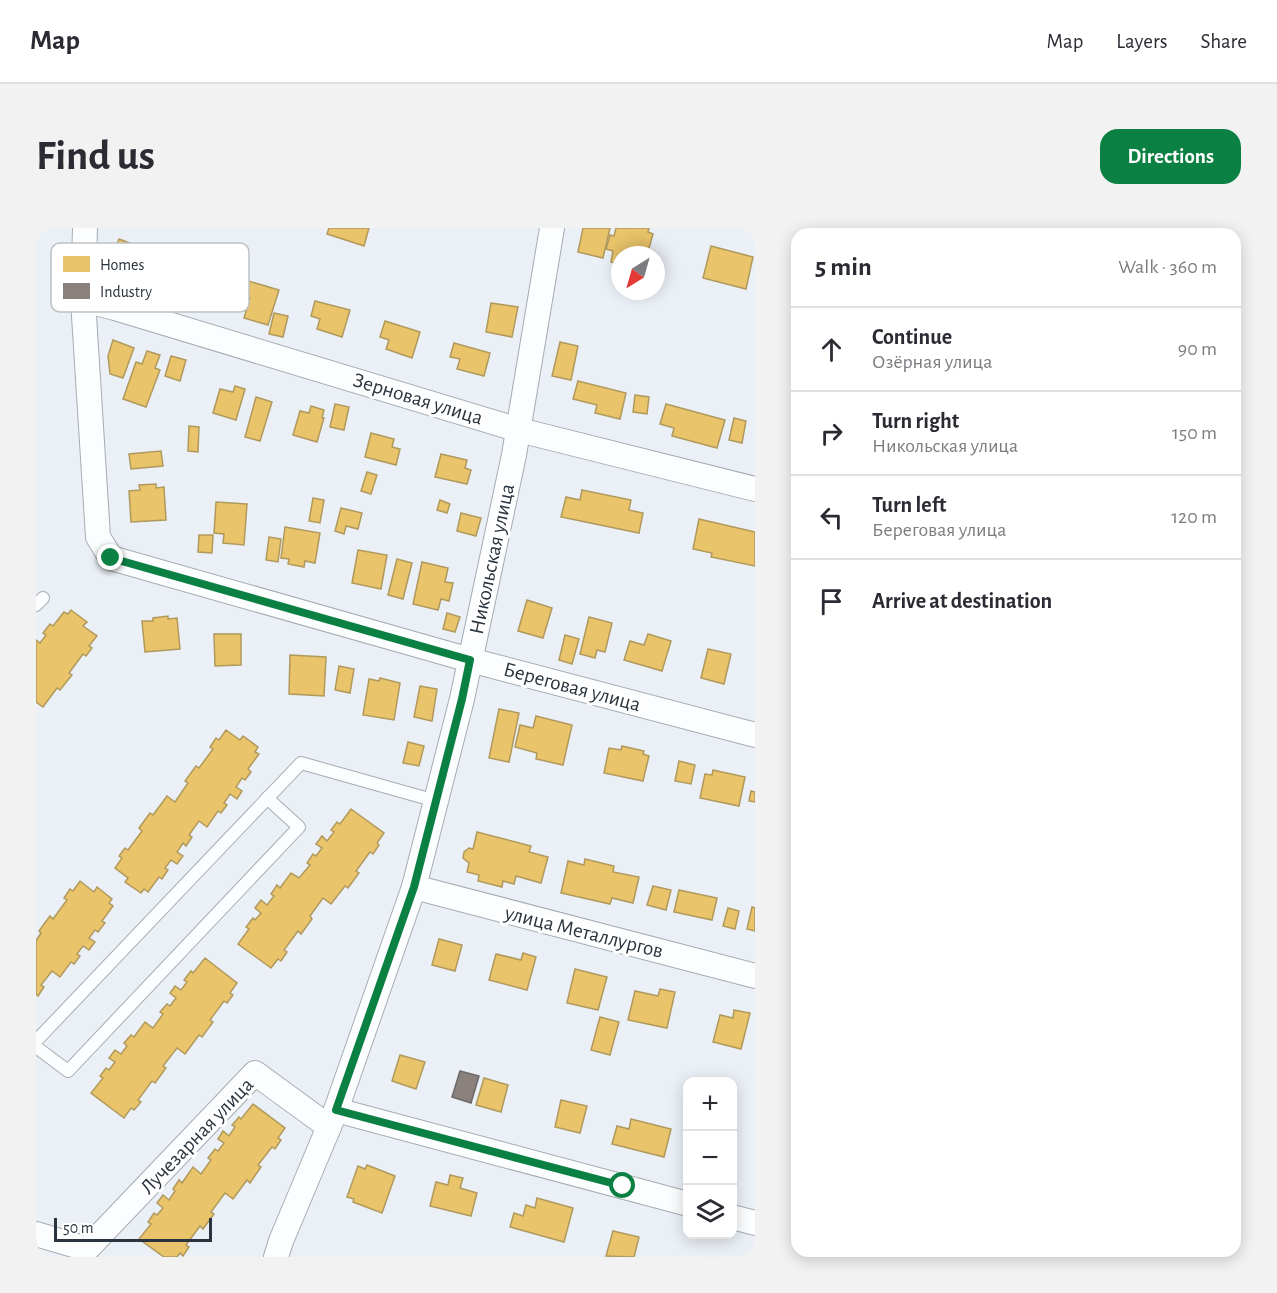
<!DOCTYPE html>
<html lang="en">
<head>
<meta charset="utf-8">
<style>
  :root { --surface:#fff; --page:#f2f2f3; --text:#2b2b33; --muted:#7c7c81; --line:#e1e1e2; --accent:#0b8043 }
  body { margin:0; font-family:"Alegreya Sans",sans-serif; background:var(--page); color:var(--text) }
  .controls { position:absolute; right:18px; bottom:18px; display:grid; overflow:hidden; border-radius:12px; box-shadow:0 3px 15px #0003 }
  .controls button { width:54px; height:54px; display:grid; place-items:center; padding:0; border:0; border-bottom:2px solid var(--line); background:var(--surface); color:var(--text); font:30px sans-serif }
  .compass { position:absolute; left:575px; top:18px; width:54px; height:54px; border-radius:50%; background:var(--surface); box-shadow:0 3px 15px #0003; rotate:217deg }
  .scale { position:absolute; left:18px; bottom:15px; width:158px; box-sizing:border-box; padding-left:6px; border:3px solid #2a343e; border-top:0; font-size:16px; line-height:21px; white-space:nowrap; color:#2a343e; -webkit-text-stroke:4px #fff; paint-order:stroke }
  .stop { position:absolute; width:18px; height:18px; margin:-14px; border:4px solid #0b8043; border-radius:50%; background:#fff }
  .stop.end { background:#0b8043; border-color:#fff; box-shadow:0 2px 6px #0008 }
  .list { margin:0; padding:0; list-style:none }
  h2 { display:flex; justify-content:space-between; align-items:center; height:78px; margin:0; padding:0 24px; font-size:26px }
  h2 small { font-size:20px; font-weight:400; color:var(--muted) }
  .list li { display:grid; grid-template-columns:39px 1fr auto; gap:18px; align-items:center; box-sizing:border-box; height:84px; padding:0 24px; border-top:2px solid var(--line) }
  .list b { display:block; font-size:22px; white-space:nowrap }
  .list p { margin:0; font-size:20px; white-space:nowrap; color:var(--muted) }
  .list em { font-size:20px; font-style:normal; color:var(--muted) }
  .icon { flex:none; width:33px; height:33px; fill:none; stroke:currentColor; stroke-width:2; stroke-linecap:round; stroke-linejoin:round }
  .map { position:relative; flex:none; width:719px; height:1029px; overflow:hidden; border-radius:18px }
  header { display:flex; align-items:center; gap:36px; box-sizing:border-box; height:84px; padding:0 30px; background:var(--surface); border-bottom:2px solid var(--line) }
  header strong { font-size:28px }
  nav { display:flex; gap:33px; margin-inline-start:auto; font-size:21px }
  .intro { display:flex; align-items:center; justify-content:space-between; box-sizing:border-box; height:144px; padding:0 36px }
  h1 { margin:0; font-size:42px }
  .button { padding:15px 27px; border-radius:18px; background:var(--accent); color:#fff; font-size:21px; font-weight:700 }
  main { display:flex; gap:36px; padding:0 36px }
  aside { flex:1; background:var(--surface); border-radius:18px; box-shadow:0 3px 15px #0003 }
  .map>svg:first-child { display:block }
  .homes { fill:#e9c46a; stroke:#b0995d; stroke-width:1.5 }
  .industry { fill:#8a817c; stroke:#6d6a69; stroke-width:1.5 }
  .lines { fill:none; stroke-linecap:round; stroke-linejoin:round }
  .service-casing { stroke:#a6acb3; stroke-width:14 }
  .minor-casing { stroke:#a6acb3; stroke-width:26 }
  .service { stroke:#fcfdfe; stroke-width:12 }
  .minor { stroke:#fcfdfe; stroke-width:24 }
  .route { stroke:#0b8043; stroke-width:8 }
  .labels { text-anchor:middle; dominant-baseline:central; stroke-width:6; stroke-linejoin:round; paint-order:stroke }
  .street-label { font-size:21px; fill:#2a343e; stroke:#fff }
  .key { fill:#fff; stroke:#bfc2c5; stroke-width:1.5 }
  .key-label { font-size:16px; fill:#2a343e }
</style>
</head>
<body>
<header>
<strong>Map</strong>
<nav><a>Map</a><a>Layers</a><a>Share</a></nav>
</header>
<div class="intro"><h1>Find us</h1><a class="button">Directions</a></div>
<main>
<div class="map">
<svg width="719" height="1029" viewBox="0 0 719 1029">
  <rect width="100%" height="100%" fill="#ebf0f6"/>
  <!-- homes -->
  <g class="homes">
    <path d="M293,0H333L328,18L291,6Z"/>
    <path d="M547,0H574L567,30L542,24Z"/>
    <path d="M580,0H613L612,4L617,6L611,27H584V36L575,34L577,23L570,21L574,7L578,8Z"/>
    <path d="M83,11L118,24L109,49L74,36Z"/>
    <path d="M675,18L717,29L710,61L667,50Z"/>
    <path d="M209,52L243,62L232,97L208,90L214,70L204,67Z"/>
    <path d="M279,73L314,82L306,109L281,101L284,91L275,88Z"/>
    <path d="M455,75L482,79L476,109L450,104Z"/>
    <path d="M238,85L252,88L247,109L233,106Z"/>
    <path d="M349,93L384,104L376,130L350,121L353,112L344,109Z"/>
    <path d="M77,112L98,120L87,150L74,146L72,128Z"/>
    <path d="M524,114L542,118L535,152L516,148Z"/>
    <path d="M418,115L454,125L448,148L421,141L424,131L414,129Z"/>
    <path d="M111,123L124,127L119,140L124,142L110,179L87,171L100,134L106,136Z"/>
    <path d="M135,128L150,132L144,153L129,148Z"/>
    <path d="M542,153L590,165L584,191L559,185L561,177L537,171Z"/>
    <path d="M199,158L209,161L200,192L177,185L184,161L197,164Z"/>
    <path d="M599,167L613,169L611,186L597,184Z"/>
    <path d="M220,169L236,174L224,213L209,209Z"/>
    <path d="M299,176L313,179L308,202L294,199Z"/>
    <path d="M630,176L689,192L681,220L636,208L638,200L624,196Z"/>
    <path d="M275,178L288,182L286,190H288L281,214L257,207L264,183L273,185Z"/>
    <path d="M698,190L710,193L706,215L693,212Z"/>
    <path d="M153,198L163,199L162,224L152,223Z"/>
    <path d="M335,205L358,211L356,219L364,221L360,237L329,229Z"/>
    <path d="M125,223L127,238L95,241L93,226Z"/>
    <path d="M405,226L431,232L429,240L435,242L431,256L399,249Z"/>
    <path d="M331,244L341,247L335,266L325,263Z"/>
    <path d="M120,256V260L128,259L130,292L95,294L93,263L104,262L103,257Z"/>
    <path d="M546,262L595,272L593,282L607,285L603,305L525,289L530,269L544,272Z"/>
    <path d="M277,270L288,272L284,295L273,293Z"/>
    <path d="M404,272L414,276L411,285L401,282Z"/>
    <path d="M180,274L211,276L208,317L187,315L188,306L178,305Z"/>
    <path d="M305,280L326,285L322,301L310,298L308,306L299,303Z"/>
    <path d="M425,285L445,290L440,308L421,303Z"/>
    <path d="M663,291L719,304V338L675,329L676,325L657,321Z"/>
    <path d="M249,299L284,305L279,335L269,333L268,339L252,336L253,331L245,330Z"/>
    <path d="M163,307H177L176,325L162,324Z"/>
    <path d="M233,309L245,311L242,334L230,332Z"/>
    <path d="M322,322L351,327L345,361L316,355Z"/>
    <path d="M361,331L376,335L367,371L352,367Z"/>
    <path d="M386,334L412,340L409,354L417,355L413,373L405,371L402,382L377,376Z"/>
    <path d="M491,372L516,380L507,410L482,403Z"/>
    <path d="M35,382L51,394L47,398L61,408L53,418L56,420L50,428L47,426L33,445L36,447L24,462L21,460L7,479L0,474V412L4,415L10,407L7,405L14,396L17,398L28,384L32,386Z"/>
    <path d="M411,385L424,389L419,404L407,401Z"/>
    <path d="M132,388V391L141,390L144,421L109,424L106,393H117V390Z"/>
    <path d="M553,389L576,395L569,424L561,422L559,430L544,426Z"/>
    <path d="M178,406H205V437L179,438Z"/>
    <path d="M612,406L635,413L626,443L588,432L594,413L608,417Z"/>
    <path d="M529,407L543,411L536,436L523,432Z"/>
    <path d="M672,421L695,426L688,456L665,450Z"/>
    <path d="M254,427L290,429L288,468L253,466Z"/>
    <path d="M303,438L318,441L314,465L299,462Z"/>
    <path d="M344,450L364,455L358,492L327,487L333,451L343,453Z"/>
    <path d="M384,458L401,461L396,493L378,489Z"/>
    <path d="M463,481L483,485L473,534L453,530Z"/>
    <path d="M500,488L536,497L527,537L500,531L501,525L479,519L484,497L497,500Z"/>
    <path d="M190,502L204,512L207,508L222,519L219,524L223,526L212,541L215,544L209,552L206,550L200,559L206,563L201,571L194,566L188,575L191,577L185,585L182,583L171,599L163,593L153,607L156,609L150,618L147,615L141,624L147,628L141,636L135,632L129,640L132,642L126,651L123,649L112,664L108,661L105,665L89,654L92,650L79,640L86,630L83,628L89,620L92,622L106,603L103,600L114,585L117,587L131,568L139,574L152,555L149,553L160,538L163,540L177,521L174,519L180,510L183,512Z"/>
    <path d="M372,514L388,518L383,538L367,535Z"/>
    <path d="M586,518L608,523L607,526L613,528L607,553L568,545L573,520L585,522Z"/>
    <path d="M643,533L659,537L655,556L639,553Z"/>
    <path d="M677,542L709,549L703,578L664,570L669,546L676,547Z"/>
    <path d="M715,563L719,564V574L713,573Z"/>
    <path d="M315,581L348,605L341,615L343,617L337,626L334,624L320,643L323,645L312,660L309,658L295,676L287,670L274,688L276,691L265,706L262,703L248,722L251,724L245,733L242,731L235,740L202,716L213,701L210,699L217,690L219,692L225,685L219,680L225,672L231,677L238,668L235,666L241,657L244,660L255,645L263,650L274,637L271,635L277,626L280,628L286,620L280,616L286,608L291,613L298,604L295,602L301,594L304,596Z"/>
    <path d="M441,604L495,618L493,624L512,629L505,655L480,648L478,656L467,653L466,659L442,653L443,647L431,644L433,635L427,630L428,624L433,620L437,621Z"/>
    <path d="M549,631L578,638L577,644L603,649L597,675L576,670L574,676L525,665L532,633L548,637Z"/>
    <path d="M44,653L58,664L61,659L76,671L73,675L77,678L66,693L69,695L62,704L59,702L53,710L59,714L53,722L47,718L41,726L44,728L38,736L35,734L24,749L16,743L5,757L8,759L2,768L0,766V713L5,705L3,703L14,688L17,691L31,672L28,670L34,661L37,663Z"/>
    <path d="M617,658L635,662L630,682L611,677Z"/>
    <path d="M643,662L681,670L676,692L638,684Z"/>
    <path d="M716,679L719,680V703L711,701Z"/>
    <path d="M692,680L703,683L699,701L687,698Z"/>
    <path d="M403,711L426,717L419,743L396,737Z"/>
    <path d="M487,725L500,729L491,762L453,752L460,726L485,732Z"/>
    <path d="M169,730L201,755L194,765L197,767L191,775L188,773L174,792L177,794L166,809L163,807L149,826L141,820L127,838L130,840L119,855L116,853L102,872L105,874L98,882L95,880L88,890L55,865L67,850L64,848L70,840L73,842L79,834L73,830L79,822L85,826L91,818L88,815L95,807L98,809L109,794L117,800L127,786L124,784L131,776L134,778L140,770L134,765L139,758L145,762L151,754L148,752L155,743L157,745Z"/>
    <path d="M539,741L571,749L562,782L531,775Z"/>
    <path d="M624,761L639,764L631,800L592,792L599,763L622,768Z"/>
    <path d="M698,782L714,785L705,821L677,814L684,787L697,790Z"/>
    <path d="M564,789L583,794L574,827L555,822Z"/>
    <path d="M364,827L389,834L380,861L356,853Z"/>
    <path d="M448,850L472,857L465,884L440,877Z"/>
    <path d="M525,872L551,878L544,905L519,899Z"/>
    <path d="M217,876L249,900L242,910L245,912L239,921L236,919L222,937L225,939L214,955L211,952L197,971L189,965L175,984L178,986L167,1001L164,998L150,1017L153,1019L147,1028L144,1025L141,1029H128L103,1011L115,996L112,994L118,985L121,987L127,980L121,975L127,967L133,972L139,963L137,961L143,952L146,955L157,939L165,946L175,932L172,930L179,921L182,923L188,915L182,911L187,903L193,908L199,899L196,897L203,889L205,891Z"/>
    <path d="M595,891L635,901L628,929L576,916L581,898L593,901Z"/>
    <path d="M331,937L359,948L346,985L317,974L318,971L311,969L322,938L329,941Z"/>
    <path d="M414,947L427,950L424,960L441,965L435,988L394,978L400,954L412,957Z"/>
    <path d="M501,970L537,980L528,1014L474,999L478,985L487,988L490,977L499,980Z"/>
    <path d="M577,1003L603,1009L598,1029L570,1028Z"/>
  </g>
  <!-- industry -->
  <path class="industry" d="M424,843L443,848L435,875L416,869Z"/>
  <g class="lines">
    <defs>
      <g id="service">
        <path d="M0,377L7,370"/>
        <path d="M0,813L265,535L400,573"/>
        <path d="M0,819L32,843L263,599L231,570"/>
      </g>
      <g id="minor">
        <path d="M49,0L47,72L62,309L75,330L434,432L719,507"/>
        <path d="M47,72L79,80L483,202L719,261"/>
        <path d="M378,659L719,748"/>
        <path d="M300,882L652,976"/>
        <path d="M696,989L719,995"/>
        <path d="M0,1006L51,1021L219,845L293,899"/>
        <path d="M240,1029L245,1013L300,882L378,659L426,471L478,227L516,0"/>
      </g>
    </defs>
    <!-- service casing -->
    <use href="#service" class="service-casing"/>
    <!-- minor casing -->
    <use href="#minor" class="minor-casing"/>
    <!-- service -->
    <use href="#service" class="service"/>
    <!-- minor -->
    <use href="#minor" class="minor"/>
  </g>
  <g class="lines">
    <!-- route -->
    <path class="route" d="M75,330L434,432L426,471L378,659L300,882L587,958"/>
  </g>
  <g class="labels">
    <!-- street labels -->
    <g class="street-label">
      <text transform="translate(382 171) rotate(17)">Зерновая улица</text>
      <text transform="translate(456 331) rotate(-78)">Никольская улица</text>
      <text transform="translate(536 459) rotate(15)">Береговая улица</text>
      <text transform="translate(548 704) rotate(14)">улица Металлургов</text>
      <text transform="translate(161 908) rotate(-46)">Лучезарная улица</text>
    </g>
  </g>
  <!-- legend -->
  <rect x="15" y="15" width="198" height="69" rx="9" class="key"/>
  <rect x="27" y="28" width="27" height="16" fill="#e9c46a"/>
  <rect x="27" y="55" width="27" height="16" fill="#8a817c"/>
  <g class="key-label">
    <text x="64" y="42">Homes</text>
    <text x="64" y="69">Industry</text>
  </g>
</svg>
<div class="controls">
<button>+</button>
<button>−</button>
<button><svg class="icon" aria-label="layers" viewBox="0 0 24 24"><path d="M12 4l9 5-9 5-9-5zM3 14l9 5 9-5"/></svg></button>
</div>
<svg class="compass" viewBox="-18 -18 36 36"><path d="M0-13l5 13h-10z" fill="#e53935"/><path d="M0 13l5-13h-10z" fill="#7c7c81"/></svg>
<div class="scale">50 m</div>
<div class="stop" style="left:587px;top:958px"></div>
<div class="stop end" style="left:75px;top:330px"></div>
</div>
<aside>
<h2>5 min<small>Walk · 360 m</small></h2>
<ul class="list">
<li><svg class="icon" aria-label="ahead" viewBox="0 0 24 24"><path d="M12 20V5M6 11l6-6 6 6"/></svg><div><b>Continue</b><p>Озёрная улица</p></div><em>90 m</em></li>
<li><svg class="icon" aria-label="right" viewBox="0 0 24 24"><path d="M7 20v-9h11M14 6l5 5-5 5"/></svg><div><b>Turn right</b><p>Никольская улица</p></div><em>150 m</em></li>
<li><svg class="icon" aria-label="left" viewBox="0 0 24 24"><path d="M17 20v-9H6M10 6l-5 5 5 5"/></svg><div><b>Turn left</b><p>Береговая улица</p></div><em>120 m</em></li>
<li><svg class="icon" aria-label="arrive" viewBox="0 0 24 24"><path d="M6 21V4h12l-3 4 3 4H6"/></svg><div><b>Arrive at destination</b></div></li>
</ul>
</aside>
</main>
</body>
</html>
